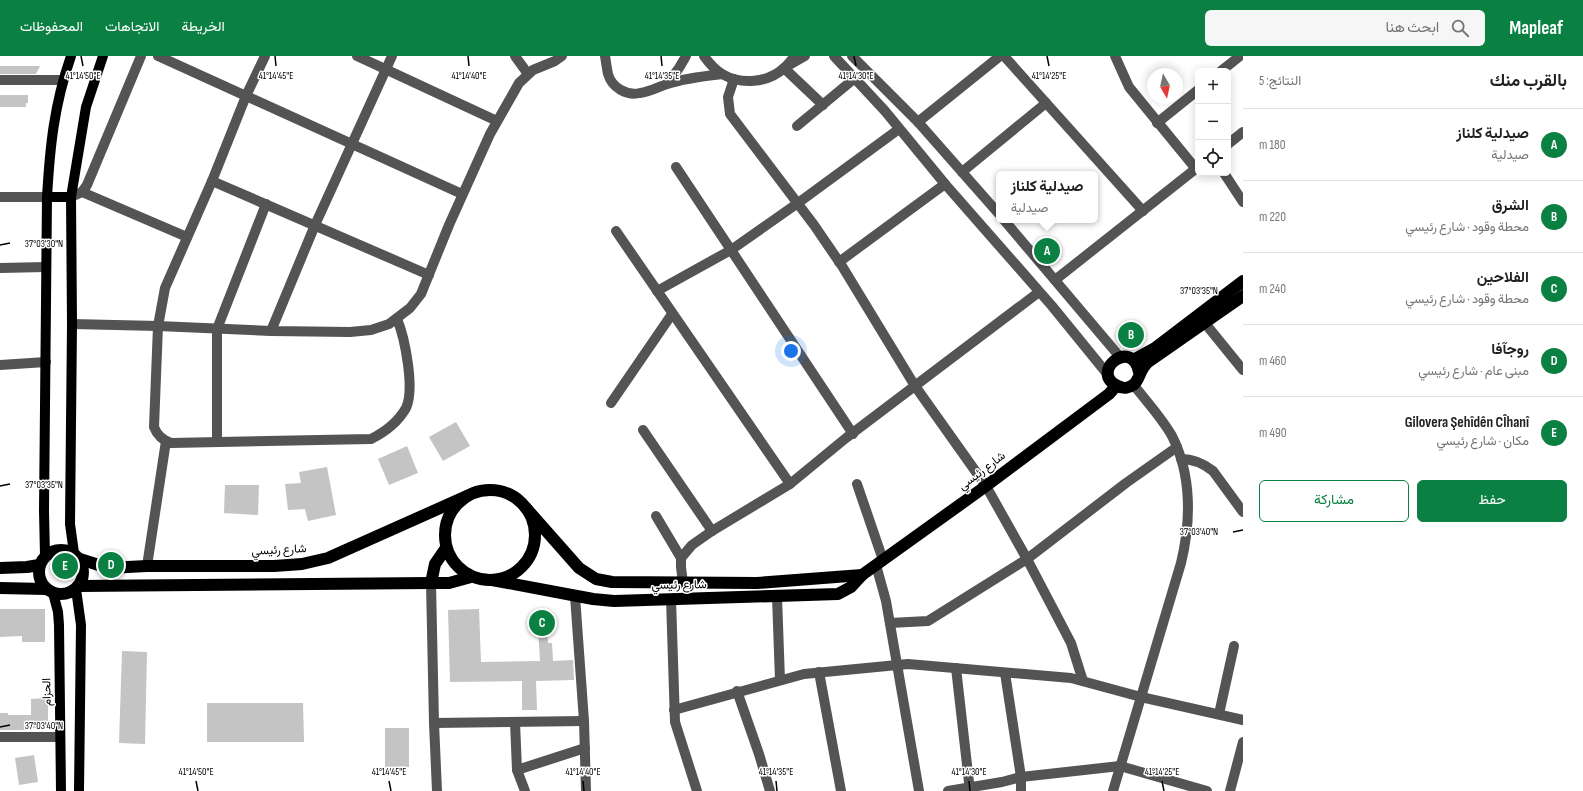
<!DOCTYPE html>
<html lang="ar">
<head>
<meta charset="utf-8">
<style>
  :root { --surface:#fff; --page:#f6f6f6; --text:#202124; --muted:#757577; --line:#e0e0e0; --accent:#0b8043 }
  body { margin:0; font-family:"Sofia Sans Condensed",Vazirmatn,sans-serif; background:var(--page); color:var(--text); direction:rtl }
  .controls { position:absolute; right:12px; top:12px; display:grid; overflow:hidden; border-radius:6px; box-shadow:0 2px 10px #0003 }
  .controls button { width:36px; height:36px; display:grid; place-items:center; padding:0; border:0; border-bottom:1px solid var(--line); background:var(--surface); color:var(--text); font:20px sans-serif }
  .compass { position:absolute; left:1147px; top:12px; width:36px; height:36px; border-radius:50%; background:var(--surface); box-shadow:0 2px 10px #0003; rotate:171deg }
  .you { position:absolute; left:791px; top:295px; width:14px; height:14px; margin:-10px; border:3px solid #fff; border-radius:50%; background:#1a73e8; box-shadow:0 0 0 6px #1a73e833 }
  .badge { display:grid; place-items:center; width:26px; height:26px; border-radius:50%; background:var(--accent); color:#fff; font-size:13px; font-weight:700 }
  .pin { position:absolute; translate:-50% -50%; border:2px solid #fff; box-shadow:0 1px 4px #0006 }
  .popup { position:absolute; left:996px; top:115px; width:102px; height:52px; box-sizing:border-box; display:grid; place-content:center; border-radius:6px; background:var(--surface); filter:drop-shadow(0 1px 3px #0005); font-size:13px; white-space:nowrap; color:var(--muted) }
  .popup b { font-size:15px; color:var(--text) }
  .popup::after { content:''; position:absolute; left:50%; top:100%; margin-left:-8px; border:8px solid transparent; border-top-color:var(--surface) }
  .list { margin:0; padding:0; list-style:none }
  h2 { display:flex; justify-content:space-between; align-items:center; height:52px; margin:0; padding:0 16px; font-size:17px }
  h2 small { font-size:13px; font-weight:400; color:var(--muted) }
  .list li { display:grid; grid-template-columns:26px 1fr auto; gap:12px; align-items:center; box-sizing:border-box; height:72px; padding:0 16px; border-top:1px solid var(--line) }
  .list b { display:block; font-size:15px; white-space:nowrap }
  .list p { margin:0; font-size:13px; white-space:nowrap; color:var(--muted) }
  .list em { font-size:13px; font-style:normal; color:var(--muted) }
  .actions { display:flex; gap:8px; padding:12px 16px }
  .actions a { flex:1; padding:9px 0; border:1px solid var(--accent); border-radius:6px; text-align:center; font-size:14px; color:var(--accent) }
  .actions .main { background:var(--accent); color:#fff }
  .icon { flex:none; width:22px; height:22px; fill:none; stroke:currentColor; stroke-width:2; stroke-linecap:round; stroke-linejoin:round }
  .map { position:relative; flex:none; width:1243px; height:735px; overflow:hidden; direction:ltr }
  header { display:flex; align-items:center; gap:24px; box-sizing:border-box; height:56px; padding:0 20px; background:var(--accent); color:#fff }
  header strong { font-size:19px }
  nav { display:flex; gap:22px; margin-inline-start:auto; font-size:14px }
  .search { width:280px; height:36px; background:var(--page); display:flex; align-items:center; gap:10px; box-sizing:border-box; padding:0 14px; border-radius:6px; color:var(--muted); font-size:15px }
  main { display:flex }
  aside { flex:1; background:var(--surface) }
  .map>svg:first-child { display:block }
  .building { fill:#c4c4c4 }
  .lines { fill:none; stroke-linecap:round; stroke-linejoin:round }
  .minor { stroke:#545454; stroke-width:10 }
  .major { stroke:#000; stroke-width:10 }
  .highway { stroke:#000; stroke-width:12 }
  .ticks { fill:none; stroke:#000; stroke-width:1.5 }
  .labels { text-anchor:middle; dominant-baseline:central; stroke-width:3; stroke-linejoin:round; paint-order:stroke }
  .street-label { font-size:12px; fill:#000; stroke:#fff }
  .ticks-label { font-size:10px; text-anchor:middle; fill:#000; stroke:#fff; stroke-width:3; stroke-linejoin:round; paint-order:stroke }
</style>
</head>
<body>
<header>
<strong>Mapleaf</strong>
<div class="search"><svg class="icon" aria-label="search" viewBox="0 0 24 24"><circle cx="10" cy="10" r="6"/><path d="M15 15l6 6"/></svg>ابحث هنا</div>
<nav><a>الخريطة</a><a>الاتجاهات</a><a>المحفوظات</a></nav>
</header>
<main>
<aside>
<h2>بالقرب منك<small>النتائج: 5</small></h2>
<ul class="list">
<li><span class="badge">A</span><div><b>صيدلية كلناز</b><p>صيدلية</p></div><em>180 m</em></li>
<li><span class="badge">B</span><div><b>الشرق</b><p>محطة وقود · شارع رئيسي</p></div><em>220 m</em></li>
<li><span class="badge">C</span><div><b>الفلاحين</b><p>محطة وقود · شارع رئيسي</p></div><em>240 m</em></li>
<li><span class="badge">D</span><div><b>روجآفا</b><p>مبنى عام · شارع رئيسي</p></div><em>460 m</em></li>
<li><span class="badge">E</span><div><b>Gilovera Şehîdên CÎhanî</b><p>مكان · شارع رئيسي</p></div><em>490 m</em></li>
</ul>
<div class="actions"><a class="main">حفظ</a><a>مشاركة</a></div>
</aside>
<div class="map">
<svg width="1243" height="735" viewBox="0 0 1243 735">
  <rect width="100%" height="100%" fill="#fff"/>
  <!-- building -->
  <g class="building">
    <path d="M0,10H40L36,18H0Z"/>
    <path d="M0,39H28V47H26V51H0Z"/>
    <path d="M456,366L470,390L443,405L429,381Z"/>
    <path d="M407,390L418,417L389,429L378,403Z"/>
    <path d="M327,411L336,459L308,465L305,453L288,454L285,428L301,427L299,416Z"/>
    <path d="M225,429H259L258,459L224,457Z"/>
    <path d="M0,553H45V586H22V580L0,581Z"/>
    <path d="M479,553L481,606L540,605L538,572L536,573L535,557L546,556L548,587H552L553,605L573,604L574,624L536,625L537,654H522V625L450,626L448,554Z"/>
    <path d="M122,595L147,596L145,688L119,687Z"/>
    <path d="M48,642V672H27V674H0V657H8V659H31V643Z"/>
    <path d="M207,647H303L304,686H207Z"/>
    <rect x="385" y="672" width="24" height="39"/>
    <path d="M34,699L38,726L19,729L15,702Z"/>
  </g>
  <g class="lines">
    <!-- minor -->
    <g class="minor">
      <path d="M158,0L462,138"/>
      <path d="M265,0L246,40L212,125L165,232L158,270L154,371C157,379 162,384 171,387L371,383C385,376 398,366 406,352C415,333 405,282 397,263"/>
      <path d="M357,0L497,65"/>
      <path d="M515,0L528,18"/>
      <path d="M605,0C606,6 607,13 608,18C612,32 627,40 640,37C650,36 658,31 667,28C685,22 704,20 722,18"/>
      <path d="M704,0C709,7 714,13 722,18C741,29 768,27 784,12C788,9 791,4 795,0"/>
      <path d="M805,0L784,12L823,49"/>
      <path d="M834,0L885,55L945,128L1052,250L1109,320"/>
      <path d="M852,0L918,66L999,158"/>
      <path d="M1004,0L1143,155"/>
      <path d="M1115,0L1129,31L1196,113"/>
      <path d="M1221,15L1240,0"/>
      <path d="M734,23L728,41L730,58L814,169L842,210L915,330L986,430L1027,503L1071,587L1083,625"/>
      <path d="M0,24H62"/>
      <path d="M667,28L679,12L686,0"/>
      <path d="M918,66L1000,0"/>
      <path d="M1157,67L1198,34"/>
      <path d="M797,70L855,22"/>
      <path d="M1228,88L1243,76"/>
      <path d="M676,111L853,378"/>
      <path d="M962,116L1046,47"/>
      <path d="M1224,117L1243,146"/>
      <path d="M212,125L429,219"/>
      <path d="M82,136L187,181"/>
      <path d="M0,141H47"/>
      <path d="M71,141L82,136L87,129L141,0"/>
      <path d="M1004,164L1120,301"/>
      <path d="M616,175L790,428"/>
      <path d="M839,206L945,128"/>
      <path d="M0,212L46,211"/>
      <path d="M1055,224L1198,111"/>
      <path d="M657,235L731,194L798,147L899,73"/>
      <path d="M1204,266L1243,314"/>
      <path d="M72,268L158,270L271,275L350,276L371,274L389,268L410,252L421,238L449,169L490,78L519,27L533,14L555,5L562,0"/>
      <path d="M271,275L315,169L392,0"/>
      <path d="M0,309L46,306"/>
      <path d="M611,347L672,258"/>
      <path d="M643,374L712,475"/>
      <path d="M217,385V273L266,148"/>
      <path d="M1181,403C1193,403 1203,407 1213,415L1243,456"/>
      <path d="M857,428L883,504"/>
      <path d="M656,460L681,502"/>
      <path d="M876,509L886,545L919,735"/>
      <path d="M147,510L166,385"/>
      <path d="M431,527L434,667L437,735"/>
      <path d="M683,527L681,511V502L692,489L712,475L790,428L846,382L1039,236"/>
      <path d="M575,540L584,665L586,735"/>
      <path d="M777,541L780,624"/>
      <path d="M671,543L675,666L697,735"/>
      <path d="M890,567L928,565L1027,503L1126,427L1177,391"/>
      <path d="M956,612L970,735"/>
      <path d="M819,616L841,735"/>
      <path d="M1005,617L1021,721V735"/>
      <path d="M737,635L759,698L770,735"/>
      <path d="M674,654L804,618L908,608L1071,622L1141,641L1243,664"/>
      <path d="M1219,658L1234,590"/>
      <path d="M515,666L517,714L525,735"/>
      <path d="M434,667L584,665"/>
      <path d="M0,681H60"/>
      <path d="M517,714L585,692"/>
      <path d="M948,735L1002,726L1021,721L1120,710L1207,735"/>
      <path d="M1113,735L1181,507C1191,466 1192,419 1172,380C1162,362 1146,345 1133,328"/>
      <path d="M1230,735L1243,686"/>
    </g>
    <!-- major -->
    <g class="major">
      <path d="M47,141H71"/>
      <path d="M74,497L70,468L72,268L71,141L86,51L103,0"/>
      <path d="M45,500L44,455L47,141C50,90 54,49 71,0"/>
      <path d="M76,533L81,569L79,735"/>
      <path d="M53,537L58,556L59,569L61,735"/>
    </g>
    <!-- highway -->
    <g class="highway">
      <path d="M1133,304L1155,292L1243,225"/>
      <path d="M1139,316C1132,280 1088,317 1118,330C1123,333 1129,332 1133,329C1140,324 1139,314 1148,306L1243,240"/>
      <circle cx="490" cy="479" r="45"/>
      <path d="M526,452L579,512L596,523L612,526L757,527L862,519"/>
      <circle cx="61" cy="516" r="22"/>
      <path d="M80,503L108,512L147,510H274L302,508L328,502L467,440"/>
      <path d="M0,512L27,511L39,509"/>
      <path d="M492,524L593,543L614,545L838,538L851,531L862,519L986,430L1109,338L1116,330"/>
      <path d="M431,527L435,508L446,492"/>
      <path d="M78,530L431,527H449L471,521"/>
      <path d="M0,532L46,533"/>
    </g>
  </g>
  <!-- ticks -->
  <path class="ticks" d="M81,0L83,10M275,0L276,10M468,0L469,10M661,0L662,10M854,0L856,10M1047,0L1049,10M0,189L10,187M1233,235L1243,233M0,430L10,428M1233,476L1243,474M0,671L10,669M196,725L198,735M389,725L391,735M583,725L584,735M776,725L777,735M969,725L970,735M1162,725L1164,735"/>
  <g class="labels">
    <!-- street labels -->
    <g class="street-label">
      <text transform="translate(982 415) rotate(-37)">شارع رئيسي</text>
      <text transform="translate(279 494) rotate(-3)">شارع رئيسي</text>
      <text transform="translate(679 529) rotate(-1)">شارع رئيسي</text>
      <text transform="translate(47 636) rotate(-91)">الحزام</text>
    </g>
  </g>
  <g class="ticks-label">
    <text x="83" y="23">41°14'50"E</text>
    <text x="276" y="23">41°14'45"E</text>
    <text x="469" y="23">41°14'40"E</text>
    <text x="662" y="23">41°14'35"E</text>
    <text x="856" y="23">41°14'30"E</text>
    <text x="1049" y="23">41°14'25"E</text>
    <text x="44" y="191">37°03'30"N</text>
    <text x="1199" y="238">37°03'35"N</text>
    <text x="44" y="432">37°03'35"N</text>
    <text x="1199" y="479">37°03'40"N</text>
    <text x="44" y="673">37°03'40"N</text>
    <text x="196" y="719">41°14'50"E</text>
    <text x="389" y="719">41°14'45"E</text>
    <text x="583" y="719">41°14'40"E</text>
    <text x="776" y="719">41°14'35"E</text>
    <text x="969" y="719">41°14'30"E</text>
    <text x="1162" y="719">41°14'25"E</text>
  </g>
</svg>
<div class="controls">
<button>+</button>
<button>−</button>
<button><svg class="icon" aria-label="locate" viewBox="0 0 24 24"><circle cx="12" cy="12" r="6"/><path d="M12 2v4M12 18v4M2 12h4M18 12h4"/></svg></button>
</div>
<svg class="compass" viewBox="-18 -18 36 36"><path d="M0-13l5 13h-10z" fill="#e53935"/><path d="M0 13l5-13h-10z" fill="#757577"/></svg>
<div class="you"></div>
<div class="pin badge" style="left:1047px;top:195px">A</div>
<div class="popup"><b>صيدلية كلناز</b>صيدلية</div>
<div class="pin badge" style="left:1131px;top:279px">B</div>
<div class="pin badge" style="left:542px;top:567px">C</div>
<div class="pin badge" style="left:111px;top:509px">D</div>
<div class="pin badge" style="left:65px;top:510px">E</div>
</div>
</main>
</body>
</html>
